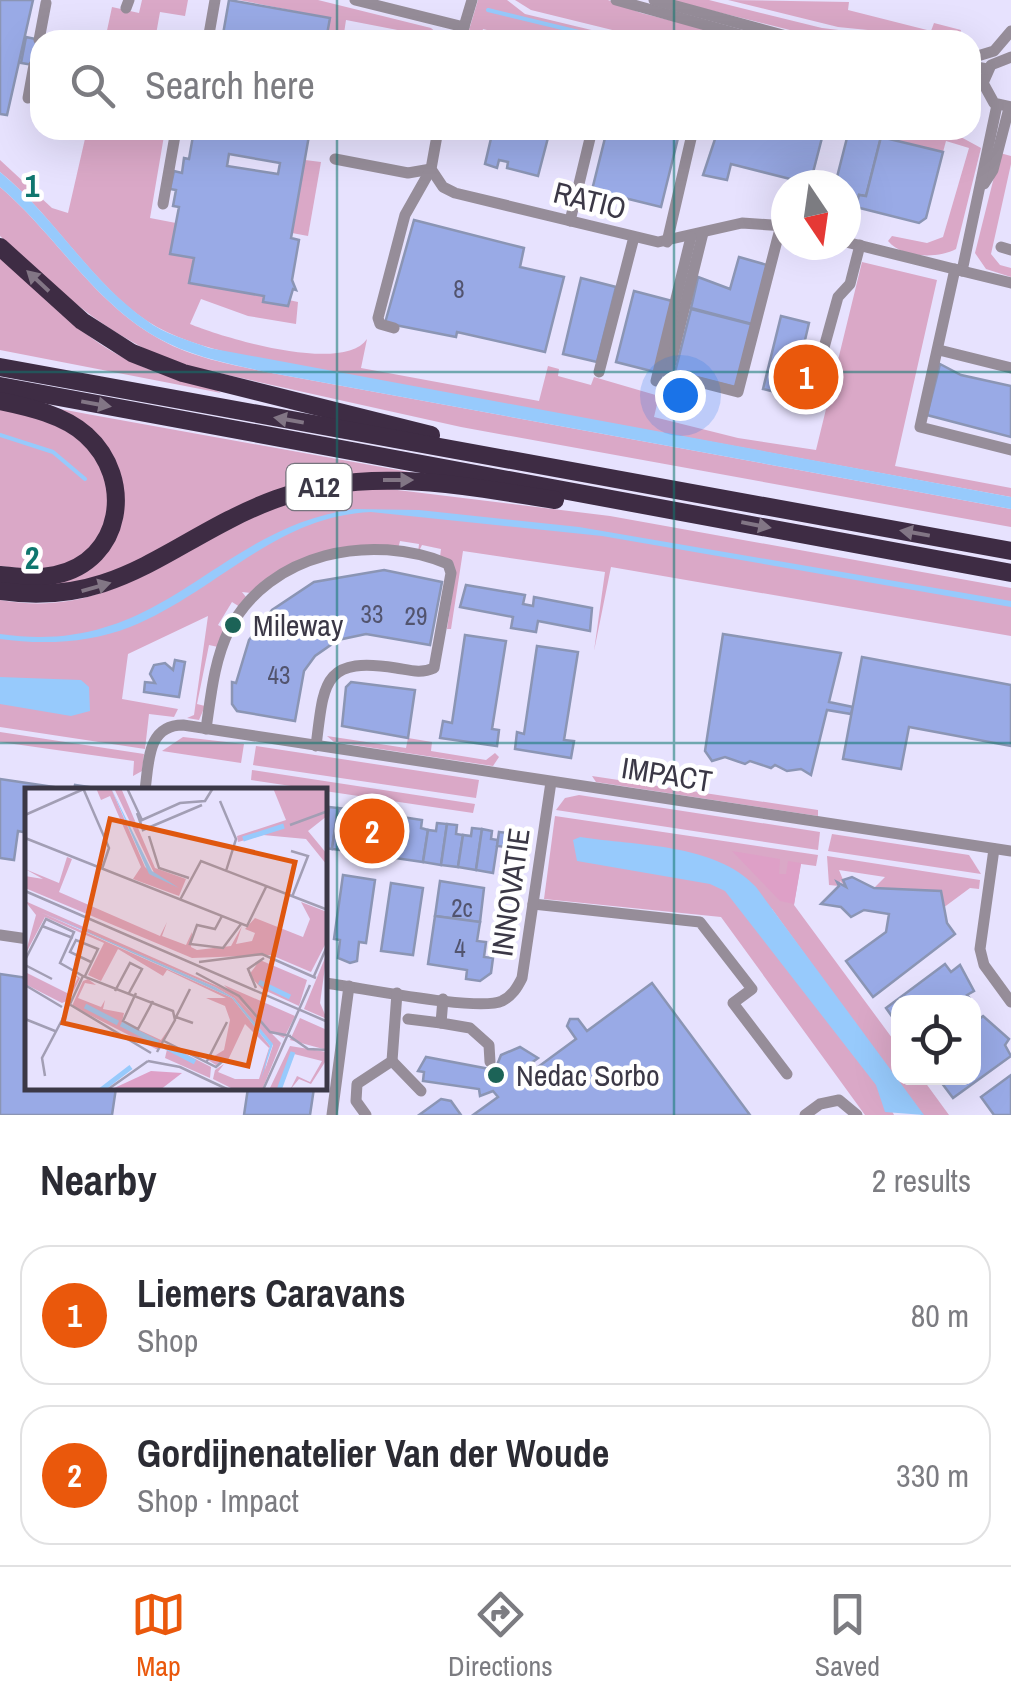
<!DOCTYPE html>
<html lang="en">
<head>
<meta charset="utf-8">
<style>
  :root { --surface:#fff; --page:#f2f2f3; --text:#2b2b33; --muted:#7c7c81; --line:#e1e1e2; --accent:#ea580c }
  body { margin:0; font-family:"Archivo Narrow",sans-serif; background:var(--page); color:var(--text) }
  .controls { position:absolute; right:30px; bottom:30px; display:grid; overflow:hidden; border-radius:20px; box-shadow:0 10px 40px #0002 }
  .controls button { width:90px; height:90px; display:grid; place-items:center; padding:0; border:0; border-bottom:2px solid var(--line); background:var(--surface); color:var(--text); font:50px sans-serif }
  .compass { position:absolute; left:771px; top:170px; width:90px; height:90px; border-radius:50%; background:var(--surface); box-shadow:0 10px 40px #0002; rotate:167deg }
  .you { position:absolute; left:680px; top:395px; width:35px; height:35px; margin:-25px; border:8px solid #fff; border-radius:50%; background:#1a73e8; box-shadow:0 0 0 15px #1a73e833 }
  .badge { display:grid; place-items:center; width:65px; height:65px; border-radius:50%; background:var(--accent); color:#fff; font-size:32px; font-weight:700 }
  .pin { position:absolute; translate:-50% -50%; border:5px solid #fff; box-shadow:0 2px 10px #0006 }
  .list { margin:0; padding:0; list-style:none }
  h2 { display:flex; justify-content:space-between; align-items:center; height:130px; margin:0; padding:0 40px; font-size:42px }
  h2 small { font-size:32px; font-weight:400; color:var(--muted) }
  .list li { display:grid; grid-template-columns:65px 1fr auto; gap:30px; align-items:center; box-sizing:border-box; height:140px; margin:0 20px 20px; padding:0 20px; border:2px solid var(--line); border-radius:30px }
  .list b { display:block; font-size:38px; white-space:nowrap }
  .list p { margin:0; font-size:32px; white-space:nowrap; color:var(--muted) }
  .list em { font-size:32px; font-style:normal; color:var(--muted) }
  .icon { flex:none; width:55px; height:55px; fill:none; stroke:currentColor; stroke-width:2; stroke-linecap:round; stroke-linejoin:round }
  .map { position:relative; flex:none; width:1011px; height:1115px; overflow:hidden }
  .search { position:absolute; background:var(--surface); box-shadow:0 10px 40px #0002; left:30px; right:30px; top:30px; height:110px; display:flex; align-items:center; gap:25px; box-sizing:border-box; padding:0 35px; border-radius:30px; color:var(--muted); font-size:38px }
  .sheet { height:450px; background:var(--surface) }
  nav { display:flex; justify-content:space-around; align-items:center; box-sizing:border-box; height:140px; border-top:2px solid var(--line); background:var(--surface); font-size:28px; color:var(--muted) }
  nav a { display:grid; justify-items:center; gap:5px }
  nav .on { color:var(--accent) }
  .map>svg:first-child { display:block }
  .green { fill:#daa8c7 }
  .forest { fill:#dea0c7 }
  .water { fill:#97cafc }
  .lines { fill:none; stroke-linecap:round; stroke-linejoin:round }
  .stream { stroke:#97cafc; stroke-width:4 }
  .building { fill:#99aae6; stroke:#8b95b4; stroke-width:2.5; fill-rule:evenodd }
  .minor { stroke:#968d99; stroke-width:11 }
  .highway { stroke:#3e2c44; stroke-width:18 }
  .oneway { fill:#827685 }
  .grid { fill:none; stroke:#0f766e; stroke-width:2.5; stroke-opacity:0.55 }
  .poi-dot { fill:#1c6357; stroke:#fff; stroke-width:4 }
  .labels { text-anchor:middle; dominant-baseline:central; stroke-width:9; stroke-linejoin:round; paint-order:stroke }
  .number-label { font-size:25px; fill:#52546e }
  .shield { fill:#fff; stroke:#76747e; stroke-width:2.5 }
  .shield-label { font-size:28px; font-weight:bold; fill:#3b3846 }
  .street-label { font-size:30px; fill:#3b3846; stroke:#fff }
  .poi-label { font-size:30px; fill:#3b3846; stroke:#fff; text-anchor:start }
  .inset-river { fill:none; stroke:#97cafc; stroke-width:5 }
  .inset-road { fill:none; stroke:#a29eb4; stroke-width:2.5 }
  .view { fill:#df570f; fill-opacity:0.15; stroke:#df570f; stroke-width:5 }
  .inset-edge { fill:none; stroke:#3b3846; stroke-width:5 }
  .grid-label { font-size:32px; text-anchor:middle; font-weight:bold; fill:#0f766e; stroke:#fff; stroke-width:9; stroke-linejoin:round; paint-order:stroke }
</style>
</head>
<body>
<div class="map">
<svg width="1011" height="1115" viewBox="0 0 1011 1115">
  <rect width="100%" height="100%" fill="#e7e2fe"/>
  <!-- green -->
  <g class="green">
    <path d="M142,0H188L185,16L160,12L155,40H105L112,7L139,13Z"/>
    <path d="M239,0H318L431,28L445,40H420L413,33L346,20L343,40H327L330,18Z"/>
    <path d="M478,0H507L525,14L633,40H527L483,29L480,40H466Z"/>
    <path d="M515,0H608L641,13L748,40H653L531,10Z"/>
    <path d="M669,0H709L822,28L922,40H830Z"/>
    <path d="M728,0L849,2L848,10L931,31L934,23L961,30L959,38L967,40L838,27Z"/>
    <path d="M87,130H165L150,218L176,223L171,253L194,258L189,283L264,296V302L287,306L289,300L298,302L296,324L248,316L201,299L190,324C224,338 343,374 367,339L361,368L539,401L548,366L559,369L558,376L591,385L594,377L659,396L654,417L738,438L816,450L862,262L937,280L895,466L1011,488V497L234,354C205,347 173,338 147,321C90,282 54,216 0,172V160L52,208L68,213Z"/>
    <path d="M852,130H948L981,148L956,249C938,259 902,258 888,241L892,236L927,243L943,237L969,148L946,141L943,152Z"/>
    <path d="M1000,153L1011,156V164L991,254L1000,265L1011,268V277L986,269L975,253Z"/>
    <path d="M305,160L321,162L308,236L292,233Z"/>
    <path d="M0,187C54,233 93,301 156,337C189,357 229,364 266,372L1011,509V527L461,427L178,364C106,335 55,289 0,236Z"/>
    <path d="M0,254C43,297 84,342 141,366C165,377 202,380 221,393L0,350Z"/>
    <path d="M34,404L87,414L470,483L332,480L136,567L66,587L22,582L102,554L117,471Z"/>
    <path d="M0,409C27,415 57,422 79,440C116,471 120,532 76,559C52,573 26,569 0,566Z"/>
    <path d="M381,488L610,516L1011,588V636L611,567L594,651L605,572L463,551L451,629H447L455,575L440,557L441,549L422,545L418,553L419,544L400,541L398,549C337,542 299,556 251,593L242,592L246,597L240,607L232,602L218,625L225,629L218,647L209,645L197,704L205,706L199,720L187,718L194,715L208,616L128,654L122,699L178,709L174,717L149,714L145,749L0,727V600C114,620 172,547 269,510C305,496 342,490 381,488Z"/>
    <path d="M0,732L144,754L142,771L133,776L134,761L0,742Z"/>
    <path d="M327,736L406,748L408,738L432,742L431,751L486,760L495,753L499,757L493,766L334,742Z"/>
    <path d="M183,737L244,744L241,763L162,751Z"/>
    <path d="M256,746L479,780L476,798L253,765Z"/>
    <path d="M252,770L475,804L473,813L251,780Z"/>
    <path d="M592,776L818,810V816L596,782Z"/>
    <path d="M579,795L820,832L818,850L556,810L565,798Z"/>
    <path d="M555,816L818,855L816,866L801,864L794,905L898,1046V1078H922L949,1115H921L772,909L711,882L731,893L878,1083L894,1115H865L721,917L544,899Z"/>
    <path d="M832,834L969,855L981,874L828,851Z"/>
    <path d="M827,856L980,880L979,889L970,888L943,908L939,891L874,888L885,877L839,870L846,887L840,881L839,886L829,885Z"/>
  </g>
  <!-- forest -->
  <path class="forest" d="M732,851L780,859L779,874H786L788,861L801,863L794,904L780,901Z"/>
  <!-- water -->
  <g class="water">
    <path d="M0,172C54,216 89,280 146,320C164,334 188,340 209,348L1011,497V509L266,372C229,364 189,356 156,337C93,301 54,233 0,187Z"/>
    <path d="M355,509L419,510L579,527L1011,601V607L602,536L371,512C275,516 215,593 130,627C90,643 43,645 0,639V634C165,658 213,528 355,509Z"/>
    <path d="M0,677L81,680L89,687L90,711L71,716L0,704Z"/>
    <path d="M580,837C637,846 715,843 756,887L924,1115L885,1112L876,1085L725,891L710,884L577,861L573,840Z"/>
  </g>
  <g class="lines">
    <!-- stream -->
    <g class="stream">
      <path d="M488,10L612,40"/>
      <path d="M0,435L53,452L85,479"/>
    </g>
  </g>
  <!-- building -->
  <g class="building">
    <path d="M0,0H33L7,115L0,114Z"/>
    <path d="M229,0L330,18L326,40H222Z"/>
    <path d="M26,37L40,40V66L21,63Z"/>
    <path d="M194,130H310L291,238L299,240L292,280L296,290L293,289L288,306L263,302L264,296L189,283L194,258L170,254L179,207L173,206L176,190L170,189L174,171L182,173L184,158L189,159ZM229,154L280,163L278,174L227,166Z"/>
    <path d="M493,130H550L538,176L507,168L508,162L499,160L497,168L485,164Z"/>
    <path d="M607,130H680L661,207L592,190Z"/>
    <path d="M718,130H824L810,184L731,164L727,180L703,175Z"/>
    <path d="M849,130L881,137L866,196L859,195L856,207L846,205V185H835Z"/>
    <path d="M881,137L943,152L926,218L919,223L856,207L859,195L866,196Z"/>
    <path d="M414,220L524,248L520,267L564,277L545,352L457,332L456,337L385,323Z"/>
    <path d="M739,257L767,265L752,324L691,308L698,277L730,289Z"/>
    <path d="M581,278L616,287L597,362L563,354Z"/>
    <path d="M634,291L672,301L655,372L616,362Z"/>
    <path d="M691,309L754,325L738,388L675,372Z"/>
    <path d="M781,316L809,323L798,370L821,375L819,403L763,389Z"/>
    <path d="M940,364L961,375L1011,386V437L927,415Z"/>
    <path d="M384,570L442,582L430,645L366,634L338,640L315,656L304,671L295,721L237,711L232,704V682L236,683L249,640L272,610L314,582Z"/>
    <path d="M466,585L525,595L523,604L533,606L534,597L592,608L590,631L538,621L536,632L511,628L513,617L460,607Z"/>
    <path d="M723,634L841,653L829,702L853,707L851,714L827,710L811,775L801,769L787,771L775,765L771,768L750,761L745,764L725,757L712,761L705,751Z"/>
    <path d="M465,635L506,641L492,729L499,730L497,746L440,738L443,721L452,723Z"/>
    <path d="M537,646L578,652L564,740L574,741L571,758L515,749L517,732L524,734Z"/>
    <path d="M862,657L1011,685V746L909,727L901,769L843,759Z"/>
    <path d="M175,660L185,662L179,697L144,692L145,682L155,683L150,674L154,665L165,663L173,670Z"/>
    <path d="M351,682L415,690L408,738L342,726L346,687Z"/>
    <path d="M0,779L74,790L75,785L103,789V790H28V833L18,831L14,860L0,858Z"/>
    <path d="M329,807L338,808L332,849L325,848Z"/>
    <path d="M338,808L346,809L345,817L352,818L348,851L332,849Z"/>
    <path d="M361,811L370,812L364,853L348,851L352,818L360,819Z"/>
    <path d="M370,812L378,814L377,822L385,823L380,856L364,853Z"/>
    <path d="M402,817L422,820L421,828L428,830L423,862L388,857L393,824L401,825Z"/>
    <path d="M437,823L447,824L441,865L423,862L428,830L436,831Z"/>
    <path d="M447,824L457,825L456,834L463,835L458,867L441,865Z"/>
    <path d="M472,828L482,829L476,870L458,867L463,835L471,836Z"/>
    <path d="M482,829L492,831L491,839L498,840L493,873L476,870Z"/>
    <path d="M499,832L517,834L515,848L497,846Z"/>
    <path d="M343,875L375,880L366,943L359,942L357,961L350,963L338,958L340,940L334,939Z"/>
    <path d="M852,877L874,888L941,891L947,923L955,934L873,997L846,961L886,932L889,914L864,910L851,917L841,907L821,904L839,886L837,882L846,887L843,880Z"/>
    <path d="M440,881L484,888L480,922L435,916Z"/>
    <path d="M391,883L423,888L413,955L381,951Z"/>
    <path d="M435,916L480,922L477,941L486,942L484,957L493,958L491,973L480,981L466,979L467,970L428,964Z"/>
    <path d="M945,964L951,972L960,965L974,991L967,995L973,1002H898V1025L886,1008Z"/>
    <path d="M0,974L28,978V1088H116L112,1115H0Z"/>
    <path d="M652,983L750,1115H473L498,1097L493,1091L480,1096L479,1089L423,1081L424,1072L418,1071L426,1057L495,1070L501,1055L520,1047L538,1058L519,1072L523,1078L576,1039L567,1026L570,1019H578L587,1031Z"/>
    <path d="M983,1016L1009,1039L1005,1045L1011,1056L953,1098L938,1078H974V1023Z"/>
    <path d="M1011,1075V1115H994L981,1097Z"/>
    <path d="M248,1088H314L310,1115H244Z"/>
    <path d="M441,1099L451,1101L461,1115H419Z"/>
  </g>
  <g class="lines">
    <!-- minor -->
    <g class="minor">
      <path d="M355,0L464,27"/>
      <path d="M616,0L759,40"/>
      <path d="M654,0L801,40"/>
      <path d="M126,8L129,0"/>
      <path d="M39,40L46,3"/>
      <path d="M208,40L215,0"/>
      <path d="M460,40L472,0"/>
      <path d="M1011,57L991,65L983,83L994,103L1011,107"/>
      <path d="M971,58L994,51L1011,31"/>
      <path d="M971,66L987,69"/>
      <path d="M28,98L34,65"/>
      <path d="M438,130L431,169L443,187L455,193L658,242L742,223L786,226"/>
      <path d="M335,159L408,173L431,169"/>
      <path d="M984,184L993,170L1009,108"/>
      <path d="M163,204L176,130"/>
      <path d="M570,221L592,130"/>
      <path d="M703,233L668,374L738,392L781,225"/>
      <path d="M667,242L693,130"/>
      <path d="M846,242L962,271L997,105"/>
      <path d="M1001,247L1011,250"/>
      <path d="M955,269L920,427L1011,450"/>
      <path d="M962,271L1011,283"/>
      <path d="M394,328L380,324L378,318L405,215L431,169"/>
      <path d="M939,350L1011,368"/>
      <path d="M820,362L838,297L850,284L860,245"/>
      <path d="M599,372L634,237"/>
      <path d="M656,381L691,237"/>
      <path d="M206,729C211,695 214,661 229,630C269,552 372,532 448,564L451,573L434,668C421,674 409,670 396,668C322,656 324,683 316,746"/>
      <path d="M145,790C149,762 147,725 183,725L1011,851"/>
      <path d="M994,849L980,949L984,965L1011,1002"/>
      <path d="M533,904L700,922L752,989L733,1003L787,1074"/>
      <path d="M0,935L28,939"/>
      <path d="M325,983C358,987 478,1012 502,1001C512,996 517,988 522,978L551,782"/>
      <path d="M443,999L441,1023L470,1028L489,1045L490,1062"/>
      <path d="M408,1019L441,1023"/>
      <path d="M392,1061L421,1091"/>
      <path d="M332,1115L349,986"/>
      <path d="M366,1115L356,1101L357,1084L392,1061L397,993"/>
      <path d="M805,1115L820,1104L839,1100L857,1115"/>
    </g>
    <!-- highway -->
    <g class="highway">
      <path d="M0,247L82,321L132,353L183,373L431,435"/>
      <path d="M0,367L1011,551"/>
      <path d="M0,386L1011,573"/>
      <path d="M0,401C29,407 64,415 86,435C135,479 123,561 55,575C37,579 18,577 0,575"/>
      <path d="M0,591C120,609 173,537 276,499C367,465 463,486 555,500"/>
    </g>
  </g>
  <!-- one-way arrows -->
  <defs><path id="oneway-solid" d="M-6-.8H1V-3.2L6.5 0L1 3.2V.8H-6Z" transform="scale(2.5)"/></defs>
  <g class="oneway">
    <use href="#oneway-solid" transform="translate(38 281) rotate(-137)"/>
    <use href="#oneway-solid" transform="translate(96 404) rotate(10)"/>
    <use href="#oneway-solid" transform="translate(289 420) rotate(-170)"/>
    <use href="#oneway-solid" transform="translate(398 480)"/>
    <use href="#oneway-solid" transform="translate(756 525) rotate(11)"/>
    <use href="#oneway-solid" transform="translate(915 533) rotate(-170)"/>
    <use href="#oneway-solid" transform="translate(96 587) rotate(-16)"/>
  </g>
  <!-- grid -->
  <path class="grid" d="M337,0V40M674,0V40M337,130V1115M674,130V1115M0,372H1011M0,743H1011"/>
  <!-- markers -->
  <g class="poi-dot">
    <circle cx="233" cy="625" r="10"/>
    <circle cx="496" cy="1075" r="10"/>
  </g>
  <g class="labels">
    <!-- number labels -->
    <g class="number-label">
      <text x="459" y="289">8</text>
      <text x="372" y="614">33</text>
      <text x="416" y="616">29</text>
      <text x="279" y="675">43</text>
      <text x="462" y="908">2c</text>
      <text x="460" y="948">4</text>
    </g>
    <!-- shield labels -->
    <rect class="shield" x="286.5" y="464" width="65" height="46" rx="8"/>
    <g class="shield-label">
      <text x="319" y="487">A12</text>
    </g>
    <!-- street labels -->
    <g class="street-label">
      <text transform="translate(590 200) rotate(14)">RATIO</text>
      <text transform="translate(667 774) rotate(9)">IMPACT</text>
      <text transform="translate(510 892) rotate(-82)">INNOVATIE</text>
    </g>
    <!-- poi labels -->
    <g class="poi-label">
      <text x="253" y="625">Mileway</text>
      <text x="516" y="1075">Nedac Sorbo</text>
    </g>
  </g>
  <!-- overview -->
  <g transform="translate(25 788)">
    <rect width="302" height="302" fill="#e7e2fe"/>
    <path d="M71,0H86L120,79L130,87L89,0H96L130,80L161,91L154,108L108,91L116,79L85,8L76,12ZM248,0H302V28L283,43L302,66V77L281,51L238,47L213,54L212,48L261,32ZM42,69L47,71L34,104L135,148L142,134L137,148L161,157L167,144L166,159L172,162L206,158L217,138L211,156L227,153L230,145L220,141L230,130L278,149L285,131L276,114L302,124V153L286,184L246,167L167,170L0,100V88L18,91L0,81L34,95ZM0,113L206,204L256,255L237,302H210L188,291L190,282L199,276L193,284L210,291H234L244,260L220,236L203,272L191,277L183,272L199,262L205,232L200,218L181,210H201L142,182L138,188L93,161L76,193L63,187L79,155L20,129L0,167L11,127ZM15,124L190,199L209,210L248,257L240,282L245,258L207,210ZM302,165L295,215L302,231L279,221ZM235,172L282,192L274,218L237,201L224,187ZM0,184L44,206L53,190L46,184L55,190L44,212L37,215L0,196ZM63,191L71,197L60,195L53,210L76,219L80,212L78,221L99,225L97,234L136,252L143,242L133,262L47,218L58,193ZM199,197L270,228L259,250L246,244ZM275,230L302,242V262L265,252ZM143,257L186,279L185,290L140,270ZM265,258L302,264V271L286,296L274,291L265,302L272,288L285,294L297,273L269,266L256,302H244Z" fill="#daa8c7" fill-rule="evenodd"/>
    <path d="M126,283L157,285L135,302H85Z" fill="#dea0c7"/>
    <path d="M86,0L127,83L154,100L124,86ZM17,124L190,199L209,210L248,256L236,291L245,258L207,210Z" fill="#97cafc"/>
    <path class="inset-river" d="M218,51L259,38M234,194L265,209M60,218L93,235M96,236L133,255M141,259L170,274M76,302L106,279M254,302L268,264"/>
    <path class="inset-road" d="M58,0L84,60L77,81M102,0L117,32L155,15L180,13L188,0M195,13L211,51L201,83M112,25L118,42L177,17M0,27L61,0M265,37L303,23M124,48L134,80L164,90M0,50L222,138L241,99M266,63L283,68L267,109M0,103L303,234M155,112L176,73L303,122M197,128L190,141L172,137L165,156L198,160L216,136M17,138L48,150M0,172L21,131L49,144L35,175L58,188M174,174L237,166L291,190M0,177L27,191M171,185L214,208L245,244L266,248M60,188L73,161L51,152L45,164L66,174M289,188L303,156M0,197L37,219M231,200L223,181L239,170M165,201L151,229L168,235M90,203L105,175L117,181L104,205M111,205L98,233L113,241L128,213M45,216L58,188L148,223L150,232L132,264M0,231L30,243M37,232L44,216L126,265M263,247L283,261L303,262M139,253L191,279L200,271M123,273L155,279L204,302M181,275L202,234M20,288L17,270L37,232M82,302L123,273M238,302L285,197"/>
    <path class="view" d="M85,31L270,74L223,278L38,235Z"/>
    <rect width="302" height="302" class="inset-edge"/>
  </g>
  <g class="grid-label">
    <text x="32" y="197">1</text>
    <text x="32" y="569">2</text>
  </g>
</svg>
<div class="controls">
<button><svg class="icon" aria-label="locate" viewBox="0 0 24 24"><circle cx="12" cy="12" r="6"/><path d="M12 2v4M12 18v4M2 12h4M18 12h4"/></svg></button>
</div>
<svg class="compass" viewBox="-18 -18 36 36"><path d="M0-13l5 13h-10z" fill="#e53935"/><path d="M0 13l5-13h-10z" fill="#7c7c81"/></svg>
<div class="you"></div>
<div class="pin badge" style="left:806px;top:377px">1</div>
<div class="pin badge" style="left:372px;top:831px">2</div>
<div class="search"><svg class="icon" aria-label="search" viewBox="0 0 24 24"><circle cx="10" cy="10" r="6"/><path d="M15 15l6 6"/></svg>Search here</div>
</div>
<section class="sheet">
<h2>Nearby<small>2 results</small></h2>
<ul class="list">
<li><span class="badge">1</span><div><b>Liemers Caravans</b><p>Shop</p></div><em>80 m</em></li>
<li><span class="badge">2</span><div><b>Gordijnenatelier Van der Woude</b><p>Shop · Impact</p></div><em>330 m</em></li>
</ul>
</section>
<nav>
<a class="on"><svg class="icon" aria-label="map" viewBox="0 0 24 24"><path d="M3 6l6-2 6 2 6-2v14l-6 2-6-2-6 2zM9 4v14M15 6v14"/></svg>Map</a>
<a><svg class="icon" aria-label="directions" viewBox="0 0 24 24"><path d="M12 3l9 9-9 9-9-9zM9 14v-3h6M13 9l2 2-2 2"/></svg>Directions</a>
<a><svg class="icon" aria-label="saved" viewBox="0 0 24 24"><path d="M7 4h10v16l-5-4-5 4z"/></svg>Saved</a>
</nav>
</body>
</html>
